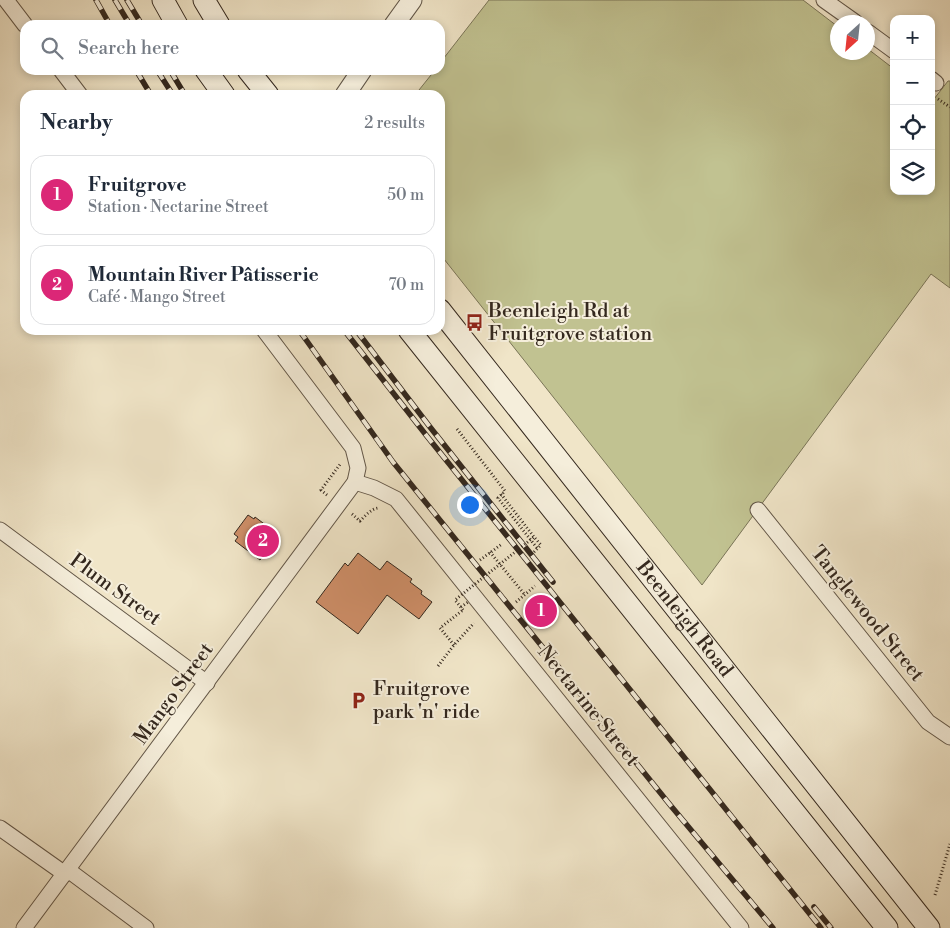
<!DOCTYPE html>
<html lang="en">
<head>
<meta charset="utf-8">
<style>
  :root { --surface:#fff; --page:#f2f2f3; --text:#1f2937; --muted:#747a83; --line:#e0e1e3; --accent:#db2777 }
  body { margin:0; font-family:"Libre Bodoni",serif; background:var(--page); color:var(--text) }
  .controls { position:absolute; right:15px; top:15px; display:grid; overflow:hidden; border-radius:10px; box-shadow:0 2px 8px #0003 }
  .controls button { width:45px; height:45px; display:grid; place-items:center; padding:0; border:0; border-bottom:1px solid var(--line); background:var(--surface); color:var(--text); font:25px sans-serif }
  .compass { position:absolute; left:830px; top:15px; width:45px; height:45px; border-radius:50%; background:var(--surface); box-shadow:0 2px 8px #0003; rotate:207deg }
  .you { position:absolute; left:469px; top:504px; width:18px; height:18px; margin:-12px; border:4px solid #fff; border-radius:50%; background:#1a73e8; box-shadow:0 0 0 8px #1a73e833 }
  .badge { display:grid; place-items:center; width:32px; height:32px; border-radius:50%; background:var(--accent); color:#fff; font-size:16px; font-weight:700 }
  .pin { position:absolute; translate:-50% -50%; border:2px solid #fff; box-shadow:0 1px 5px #0006 }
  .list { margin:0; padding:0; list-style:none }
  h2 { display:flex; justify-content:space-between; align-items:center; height:65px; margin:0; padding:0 20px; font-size:21px }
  h2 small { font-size:16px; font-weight:400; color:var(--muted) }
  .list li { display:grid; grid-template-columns:32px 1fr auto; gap:15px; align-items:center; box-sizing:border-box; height:80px; margin:0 10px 10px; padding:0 10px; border:1px solid var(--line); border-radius:15px }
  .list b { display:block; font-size:19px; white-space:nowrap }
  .list p { margin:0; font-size:16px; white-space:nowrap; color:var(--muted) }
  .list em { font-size:16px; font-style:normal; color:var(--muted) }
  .icon { flex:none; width:28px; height:28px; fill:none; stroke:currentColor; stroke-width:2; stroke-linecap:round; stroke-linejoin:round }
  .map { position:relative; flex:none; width:950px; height:928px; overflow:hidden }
  .search { position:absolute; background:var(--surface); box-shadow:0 2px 8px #0003; left:20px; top:20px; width:425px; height:55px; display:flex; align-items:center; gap:12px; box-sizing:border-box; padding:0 18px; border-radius:15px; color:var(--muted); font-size:19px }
  .panel { position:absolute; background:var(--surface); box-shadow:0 2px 8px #0003; left:20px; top:90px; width:425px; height:245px; border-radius:15px }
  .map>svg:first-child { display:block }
  .green { fill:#c1c291; stroke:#7a7558 }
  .building { fill:#ce8e68; stroke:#34281e }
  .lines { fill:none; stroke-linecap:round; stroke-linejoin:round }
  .minor-casing { stroke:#635748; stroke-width:17 }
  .tertiary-casing { stroke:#635748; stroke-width:21 }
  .secondary-casing { stroke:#34281e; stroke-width:23 }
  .path { stroke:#34281e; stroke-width:3; stroke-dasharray:1 2.5; stroke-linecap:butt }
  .minor { stroke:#f5eedb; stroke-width:15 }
  .tertiary { stroke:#f5eedb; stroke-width:19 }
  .secondary { stroke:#f5eedb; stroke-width:21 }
  .rail-casing { stroke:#34281e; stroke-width:5.5 }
  .rail { stroke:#f5eedb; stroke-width:4; stroke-dasharray:11; stroke-linecap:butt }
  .path-bridge { stroke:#34281e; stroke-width:3; stroke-dasharray:1 2.5; stroke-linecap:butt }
  .labels { text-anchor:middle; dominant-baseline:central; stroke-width:4; stroke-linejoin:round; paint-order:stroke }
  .poi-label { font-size:20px; fill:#34281e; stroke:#f5eedb; text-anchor:start }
  .street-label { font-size:20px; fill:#34281e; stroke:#f5eedb }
</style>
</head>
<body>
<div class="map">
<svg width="950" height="928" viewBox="0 0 950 928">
  <rect width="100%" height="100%" fill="#f0e5c8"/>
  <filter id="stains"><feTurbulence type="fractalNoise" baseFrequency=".004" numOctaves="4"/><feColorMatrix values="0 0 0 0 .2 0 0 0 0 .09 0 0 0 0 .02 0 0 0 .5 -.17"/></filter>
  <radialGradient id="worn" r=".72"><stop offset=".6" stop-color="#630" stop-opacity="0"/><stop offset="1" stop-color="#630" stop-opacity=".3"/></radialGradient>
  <!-- green -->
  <path class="green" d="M489,0H803L837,26L838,52H868V49L894,69V191H931V97L934,99L948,81H950V288L931,274L702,585L440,254V95H415L435,70H440V63Z"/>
  <!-- building -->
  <g class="building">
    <path d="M248,515L254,519L255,517L279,535L260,560L235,541L238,537L234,534Z"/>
    <path d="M358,553L380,570L387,561L412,579L410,582L422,591L421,594L432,602L419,619L387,595L358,634L316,602L345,563L348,566Z"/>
  </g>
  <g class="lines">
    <defs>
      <g id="minor">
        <path d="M6,0L25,25"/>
        <path d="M824,0L855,22"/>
        <path d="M868,32L894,51"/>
        <path d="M61,70L80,95"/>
        <path d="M931,79L936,83"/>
        <path d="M355,482L374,488L396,499L741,928"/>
        <path d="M758,510L928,722L950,737"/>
        <path d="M0,530L207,683"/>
        <path d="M0,828L65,874"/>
        <path d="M68,870L146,928"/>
        <path d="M24,928L355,482L358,468L353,448L264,330"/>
      </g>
      <g id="tertiary">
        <path d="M394,25L412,0"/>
        <path d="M345,95L362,70"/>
      </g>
      <g id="secondary">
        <path d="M163,0L177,25"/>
        <path d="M204,0L219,25"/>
        <path d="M206,70L224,95"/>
        <path d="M248,70L268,95"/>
        <path id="s1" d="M440,310L929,928"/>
        <path d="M409,330L887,928"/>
      </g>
    </defs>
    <!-- minor casing -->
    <use href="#minor" class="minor-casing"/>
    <!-- tertiary casing -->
    <use href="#tertiary" class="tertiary-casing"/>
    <!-- secondary casing -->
    <use href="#secondary" class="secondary-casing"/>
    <!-- path -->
    <g class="path">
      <path d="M938,99L950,107"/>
      <path d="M457,429L505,491L498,498L537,548"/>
      <path d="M501,494L534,537"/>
      <path d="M327,495L321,490L341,463"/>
      <path d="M352,514L360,521C365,516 371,509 378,508"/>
      <path d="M490,552L525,595"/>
      <path d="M534,552L541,545"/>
      <path d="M480,560L502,544"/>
      <path d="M516,602L535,586"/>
      <path d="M454,645L440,628L463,610"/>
      <path d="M438,666L454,645L474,623"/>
      <path d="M935,895L950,844"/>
    </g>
    <!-- minor -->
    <use href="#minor" class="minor"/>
    <!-- tertiary -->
    <use href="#tertiary" class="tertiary"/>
    <!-- secondary -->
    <use href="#secondary" class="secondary"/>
    <defs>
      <g id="rail">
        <path d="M96,0L110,25"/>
        <path d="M115,0L130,25"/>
        <path d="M127,0L142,25"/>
        <path d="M136,70L151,95"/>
        <path d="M157,70L173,95"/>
        <path d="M170,70L185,95"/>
        <path d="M299,330L393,462L671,806L773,928"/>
        <path d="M344,330L426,435L821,928"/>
        <path d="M356,330L430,427L553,582"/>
        <path d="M814,907L831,928"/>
      </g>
    </defs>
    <!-- rail casing -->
    <use href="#rail" class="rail-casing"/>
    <!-- rail -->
    <use href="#rail" class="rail"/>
    <!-- path-bridge -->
    <g class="path-bridge">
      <path d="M461,607L468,602"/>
      <path d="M463,610L455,600L534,537L541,545"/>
    </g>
  </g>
  <!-- icons -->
  <defs>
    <symbol id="bus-bare" viewBox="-9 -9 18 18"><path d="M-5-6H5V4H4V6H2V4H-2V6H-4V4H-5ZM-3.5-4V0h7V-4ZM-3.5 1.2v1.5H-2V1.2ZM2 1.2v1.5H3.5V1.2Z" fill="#8f2418" stroke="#f5eedb" stroke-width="2.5" paint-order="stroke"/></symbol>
    <symbol id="parking-bare" viewBox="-9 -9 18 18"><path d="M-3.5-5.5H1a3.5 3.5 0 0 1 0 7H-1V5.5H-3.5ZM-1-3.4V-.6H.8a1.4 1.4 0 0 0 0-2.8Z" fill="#8f2418" stroke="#f5eedb" stroke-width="2.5" paint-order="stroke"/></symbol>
  </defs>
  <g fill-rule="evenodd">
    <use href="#bus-bare" x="462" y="310" width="25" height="25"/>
    <use href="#parking-bare" x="346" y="688" width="25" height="25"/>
  </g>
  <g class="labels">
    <!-- poi labels -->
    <g class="poi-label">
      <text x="488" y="311">Beenleigh Rd at<tspan x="488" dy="23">Fruitgrove station</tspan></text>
      <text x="373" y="689">Fruitgrove<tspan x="373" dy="23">park 'n' ride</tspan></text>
    </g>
    <!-- street labels -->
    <g class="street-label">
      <text transform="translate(115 590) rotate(36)">Plum Street</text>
      <text transform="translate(867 614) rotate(51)">Tanglewood Street</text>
      <text stroke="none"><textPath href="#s1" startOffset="394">Beenleigh Road</textPath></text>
      <text transform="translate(174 694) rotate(-54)">Mango Street</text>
      <text transform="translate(588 706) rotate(51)">Nectarine Street</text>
    </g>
  </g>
  <rect width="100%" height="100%" filter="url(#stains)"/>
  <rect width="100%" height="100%" fill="url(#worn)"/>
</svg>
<div class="controls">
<button>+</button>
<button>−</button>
<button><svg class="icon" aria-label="locate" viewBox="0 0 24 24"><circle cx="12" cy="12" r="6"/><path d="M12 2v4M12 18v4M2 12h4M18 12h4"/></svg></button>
<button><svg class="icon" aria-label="layers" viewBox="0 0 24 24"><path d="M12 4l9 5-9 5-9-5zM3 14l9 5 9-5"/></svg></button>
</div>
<svg class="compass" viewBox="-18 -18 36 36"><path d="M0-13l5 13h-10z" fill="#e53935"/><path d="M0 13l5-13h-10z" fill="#747a83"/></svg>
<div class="you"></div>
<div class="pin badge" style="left:541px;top:611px">1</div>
<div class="pin badge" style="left:263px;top:541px">2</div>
<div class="search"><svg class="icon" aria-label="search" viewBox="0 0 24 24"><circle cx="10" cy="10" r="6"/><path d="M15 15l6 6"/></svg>Search here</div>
<section class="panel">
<h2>Nearby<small>2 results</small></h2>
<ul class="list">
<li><span class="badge">1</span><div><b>Fruitgrove</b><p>Station · Nectarine Street</p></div><em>50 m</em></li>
<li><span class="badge">2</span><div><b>Mountain River Pâtisserie</b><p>Café · Mango Street</p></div><em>70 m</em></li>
</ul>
</section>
</div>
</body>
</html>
